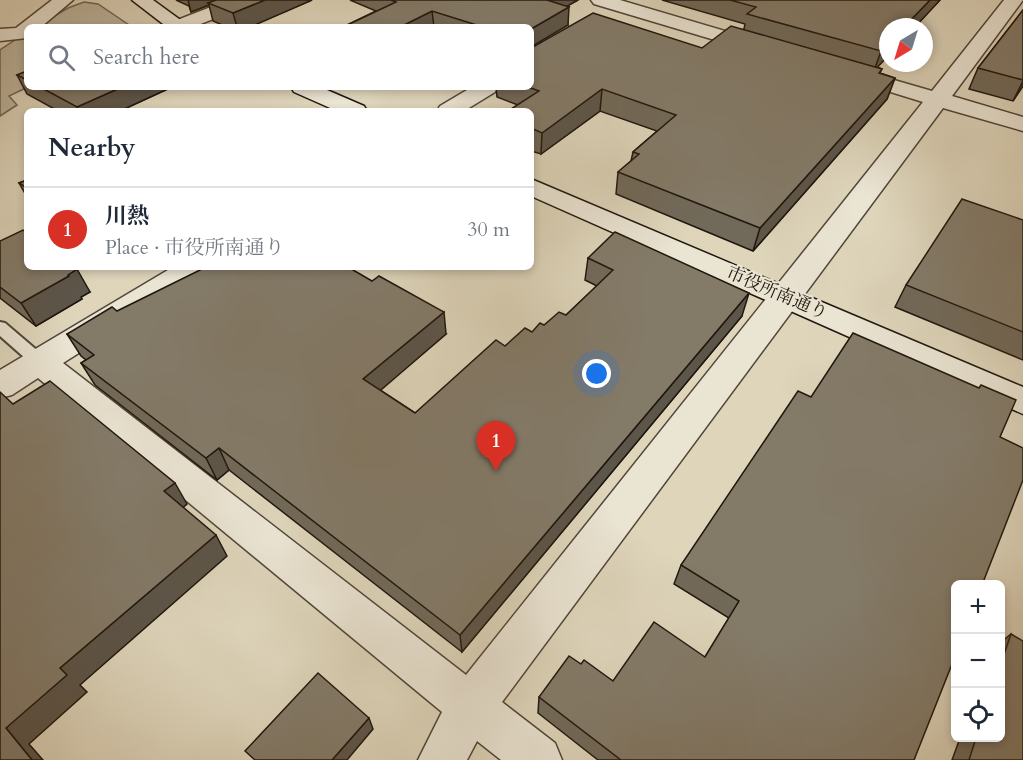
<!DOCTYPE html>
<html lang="en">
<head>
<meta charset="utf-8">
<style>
  :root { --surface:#fff; --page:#f2f2f3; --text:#1f2937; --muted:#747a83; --line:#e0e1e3; --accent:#d93025 }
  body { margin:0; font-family:Cardo,"Noto Serif JP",serif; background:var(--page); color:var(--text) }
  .controls { position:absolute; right:18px; bottom:18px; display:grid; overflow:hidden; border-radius:9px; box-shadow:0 3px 9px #0003 }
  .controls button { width:54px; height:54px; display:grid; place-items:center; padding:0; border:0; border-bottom:2px solid var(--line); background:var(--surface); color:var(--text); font:30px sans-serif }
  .compass { position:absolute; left:879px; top:18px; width:54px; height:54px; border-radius:50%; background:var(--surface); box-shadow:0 3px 9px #0003; rotate:218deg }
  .you { position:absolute; left:597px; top:374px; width:21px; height:21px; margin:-15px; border:4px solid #fff; border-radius:50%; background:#1a73e8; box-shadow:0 0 0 9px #1a73e833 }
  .badge { display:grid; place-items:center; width:39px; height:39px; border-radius:50%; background:var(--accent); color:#fff; font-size:20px; font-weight:700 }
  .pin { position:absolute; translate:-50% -50px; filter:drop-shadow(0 2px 3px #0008) }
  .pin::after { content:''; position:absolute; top:32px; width:21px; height:18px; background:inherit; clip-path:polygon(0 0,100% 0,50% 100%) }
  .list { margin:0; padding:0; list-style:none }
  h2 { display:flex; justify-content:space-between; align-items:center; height:78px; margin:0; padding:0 24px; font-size:26px }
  h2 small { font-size:20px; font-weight:400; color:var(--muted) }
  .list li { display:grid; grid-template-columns:39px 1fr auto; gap:18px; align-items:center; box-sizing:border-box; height:84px; padding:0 24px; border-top:2px solid var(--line) }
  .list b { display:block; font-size:22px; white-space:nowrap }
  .list p { margin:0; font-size:20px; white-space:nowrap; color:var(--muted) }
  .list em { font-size:20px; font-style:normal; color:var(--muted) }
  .icon { flex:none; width:33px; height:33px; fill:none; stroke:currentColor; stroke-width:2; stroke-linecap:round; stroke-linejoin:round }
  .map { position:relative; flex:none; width:1023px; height:760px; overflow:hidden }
  .search { position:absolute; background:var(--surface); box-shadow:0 3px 9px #0003; left:24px; top:24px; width:510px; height:66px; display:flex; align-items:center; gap:15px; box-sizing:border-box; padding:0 21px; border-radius:9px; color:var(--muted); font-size:22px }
  .panel { position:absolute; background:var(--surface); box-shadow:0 3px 9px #0003; left:24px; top:108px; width:510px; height:162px; border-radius:9px }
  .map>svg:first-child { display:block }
  .green { fill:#beb59e; stroke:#6f6656; stroke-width:1.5 }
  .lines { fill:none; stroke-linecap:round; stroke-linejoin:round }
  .lane-casing { stroke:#504639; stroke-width:4 }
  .street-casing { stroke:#504639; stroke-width:3 }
  .secondary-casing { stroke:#20170e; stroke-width:3 }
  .lane { fill:#eae4d3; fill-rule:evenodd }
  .street { fill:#eae4d3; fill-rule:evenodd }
  .secondary { fill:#eae4d3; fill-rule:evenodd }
  .wall { fill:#716959; stroke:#20170e; stroke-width:1.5 }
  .shaded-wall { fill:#5c5549; stroke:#20170e; stroke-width:1.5 }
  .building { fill:#837a68; stroke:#20170e; stroke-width:1.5 }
  .labels { text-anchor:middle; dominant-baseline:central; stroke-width:4.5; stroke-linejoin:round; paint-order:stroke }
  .street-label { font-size:18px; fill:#20170e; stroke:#eae4d3 }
</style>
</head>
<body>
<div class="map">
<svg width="1023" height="760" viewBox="0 0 1023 760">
  <rect width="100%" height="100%" fill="#ded5bb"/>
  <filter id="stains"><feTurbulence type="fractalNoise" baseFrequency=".00333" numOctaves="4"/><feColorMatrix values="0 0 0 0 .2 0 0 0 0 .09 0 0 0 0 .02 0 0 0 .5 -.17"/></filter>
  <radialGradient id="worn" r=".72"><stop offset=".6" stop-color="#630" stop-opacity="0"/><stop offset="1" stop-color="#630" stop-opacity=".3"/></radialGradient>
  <!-- green -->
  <g class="green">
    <path d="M84,2L98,4L132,27H36L68,8Z"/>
    <path d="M27,32L28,87L9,96L17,105L0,116V50Z"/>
  </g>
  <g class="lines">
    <defs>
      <path id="lane" d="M0,322L5,323L46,358L48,362L46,366H34L0,336Z"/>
      <g id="street">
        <path d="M52,0H73L41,27H27V38L0,41V29L16,28Z"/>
        <path d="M229,0H254L251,4L193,27L169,26L172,22Z"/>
        <path d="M591,0H620L769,44L772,48L769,52H755L594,4Z"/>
        <path d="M1004,0H1023L952,96L1023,117V131L943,108L502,702L555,743L562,760H501L477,741L467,760H418L442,712L38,378L12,395L0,398V370L173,267H208L204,274L63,363L466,675L923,102L842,77L838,73L842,69L849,67L932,91Z"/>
        <path d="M472,87H498L495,92L464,111H437L440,106Z"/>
      </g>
      <g id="secondary">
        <path d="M132,0H153L190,27H167Z"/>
        <path d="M291,87H320L364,106L367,111H337L294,92Z"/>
        <path d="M531,179L1023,387V414L531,196Z"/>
      </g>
    </defs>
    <!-- lane casing -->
    <use href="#lane" class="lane-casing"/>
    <!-- street casing -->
    <use href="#street" class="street-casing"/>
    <!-- secondary casing -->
    <use href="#secondary" class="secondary-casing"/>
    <!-- lane -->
    <use href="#lane" class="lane"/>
    <!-- street -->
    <use href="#street" class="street"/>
    <!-- secondary -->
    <use href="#secondary" class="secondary"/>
  </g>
  <!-- wall -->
  <g class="wall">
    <path d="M176,0H312L250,27H227L213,21L209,5L191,12L189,6Z"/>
    <path d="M350,0H578L567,6L568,25L531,27H343L376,11Z"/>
    <path d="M662,0H940L877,67L882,69L880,73L895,78L887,99L753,251L616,194L618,172L631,161L633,152L657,131L600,111L541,154L531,151V111L518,105L497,97L496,87H531L702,48L744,29L745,24Z"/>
    <path d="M1023,10V86L1013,101L969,89L978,68Z"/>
    <path d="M27,71V87H172L120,111H58L27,94L17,75Z"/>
    <path d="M27,180V197L19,183Z"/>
    <path d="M1023,220V360L895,307L906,285Z"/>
    <path d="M0,241L90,292L81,297L82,299L36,326L0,298Z"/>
    <path d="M588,258L742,316L462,652L229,470L217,480L95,385L81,363L86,360L81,356L67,334L117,311L446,334L380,390L415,413L505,346L566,315L597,286L585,280Z"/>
    <path d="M811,397L1000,437L914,760H598L538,713L539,697L581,664L613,681L705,657L729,618L674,584L681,565Z"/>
    <path d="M1011,634L1023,760H952L960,738H1000V643Z"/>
  </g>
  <!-- shaded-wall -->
  <g class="shaded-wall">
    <path d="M188,0H223L208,3L209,5L191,12Z"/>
    <path d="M265,0H312L250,27H237L233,13Z"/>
    <path d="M547,0H578L546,18Z"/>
    <path d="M930,0H940L915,27H904Z"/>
    <path d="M569,7L568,25L531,47V29Z"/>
    <path d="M432,11L434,27H400Z"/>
    <path d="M888,44V56L874,71L881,51Z"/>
    <path d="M895,78L887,99L753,251L760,228Z"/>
    <path d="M1023,81V86L1013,101Z"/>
    <path d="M122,87H172L120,111H79L77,107Z"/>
    <path d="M602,89L600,111L541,154L542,133Z"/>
    <path d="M77,269L90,292L81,297L82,299L36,326L21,303Z"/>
    <path d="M749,293L742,316L462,652L460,635Z"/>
    <path d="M444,312L446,334L368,401L363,379Z"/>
    <path d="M219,448L229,470L217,480L206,458Z"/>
    <path d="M175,483L187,504L177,513L164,491Z"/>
    <path d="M216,535L227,556L80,685L87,692L29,744L43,760H32L6,728L60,668Z"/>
    <path d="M369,718L373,729L347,760H332Z"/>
  </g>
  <!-- building -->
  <g class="building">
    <path d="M216,0H265L233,13L208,3Z"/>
    <path d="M391,0H547L569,7L531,29V27H483L432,11L400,27H343L396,2Z"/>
    <path d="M730,0H930L904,27H888V44L881,51L747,14L756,7Z"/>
    <path d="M1023,10V80L978,68Z"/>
    <path d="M593,13L702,48L731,26L882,69L879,73L895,78L760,228L618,172L639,154L633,152L676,115L602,89L542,133L531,128V111H508L539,91L528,87H531V48Z"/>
    <path d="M27,71V80L17,75Z"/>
    <path d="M40,87H122L77,107Z"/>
    <path d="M27,180V188L19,183Z"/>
    <path d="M962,199L1023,220V332L906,285Z"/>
    <path d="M23,230L27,233V267H74L77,269L68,275L69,276L21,303L0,287V241Z"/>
    <path d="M615,232L749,293L460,635L219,448L206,458L81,363L94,355L67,334L112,307L117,311L206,267H348L372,281L379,276L444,312L363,379L415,413L496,340L505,346L525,328L532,332L540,323L544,325L559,312L566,315L613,270L588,258Z"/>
    <path d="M853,333L979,388L981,385L1016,400L1000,437L1023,448V480L982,585H956V654L914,760H621L539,697L569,656L581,664L584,660L613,681L654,622L705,657L739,601L681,565L798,391L811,397Z"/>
    <path d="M50,381L175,483L164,491L216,535L60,668L67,675L6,728L32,760H0V392L13,404Z"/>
    <path d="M1011,634L1023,641V760H969L976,738H1000V666Z"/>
    <path d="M318,673L369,718L332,760H255L245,751Z"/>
  </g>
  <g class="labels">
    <!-- street labels -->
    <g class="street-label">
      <text transform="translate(777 293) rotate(23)">市役所南通り</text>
    </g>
  </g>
  <rect width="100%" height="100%" filter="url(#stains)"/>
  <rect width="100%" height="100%" fill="url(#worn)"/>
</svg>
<div class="controls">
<button>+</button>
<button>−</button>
<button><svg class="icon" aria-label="locate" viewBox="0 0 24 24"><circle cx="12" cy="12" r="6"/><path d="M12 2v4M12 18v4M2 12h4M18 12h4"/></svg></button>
</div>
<svg class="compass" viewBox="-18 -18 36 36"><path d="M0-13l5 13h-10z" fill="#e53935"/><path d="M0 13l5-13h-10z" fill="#747a83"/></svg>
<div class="you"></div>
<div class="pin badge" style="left:496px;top:471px">1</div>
<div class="search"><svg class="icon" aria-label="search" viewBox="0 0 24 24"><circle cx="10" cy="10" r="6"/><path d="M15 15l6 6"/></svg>Search here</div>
<section class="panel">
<h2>Nearby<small></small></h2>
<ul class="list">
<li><span class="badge">1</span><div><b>川熱</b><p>Place · 市役所南通り</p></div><em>30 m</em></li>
</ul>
</section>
</div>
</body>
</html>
